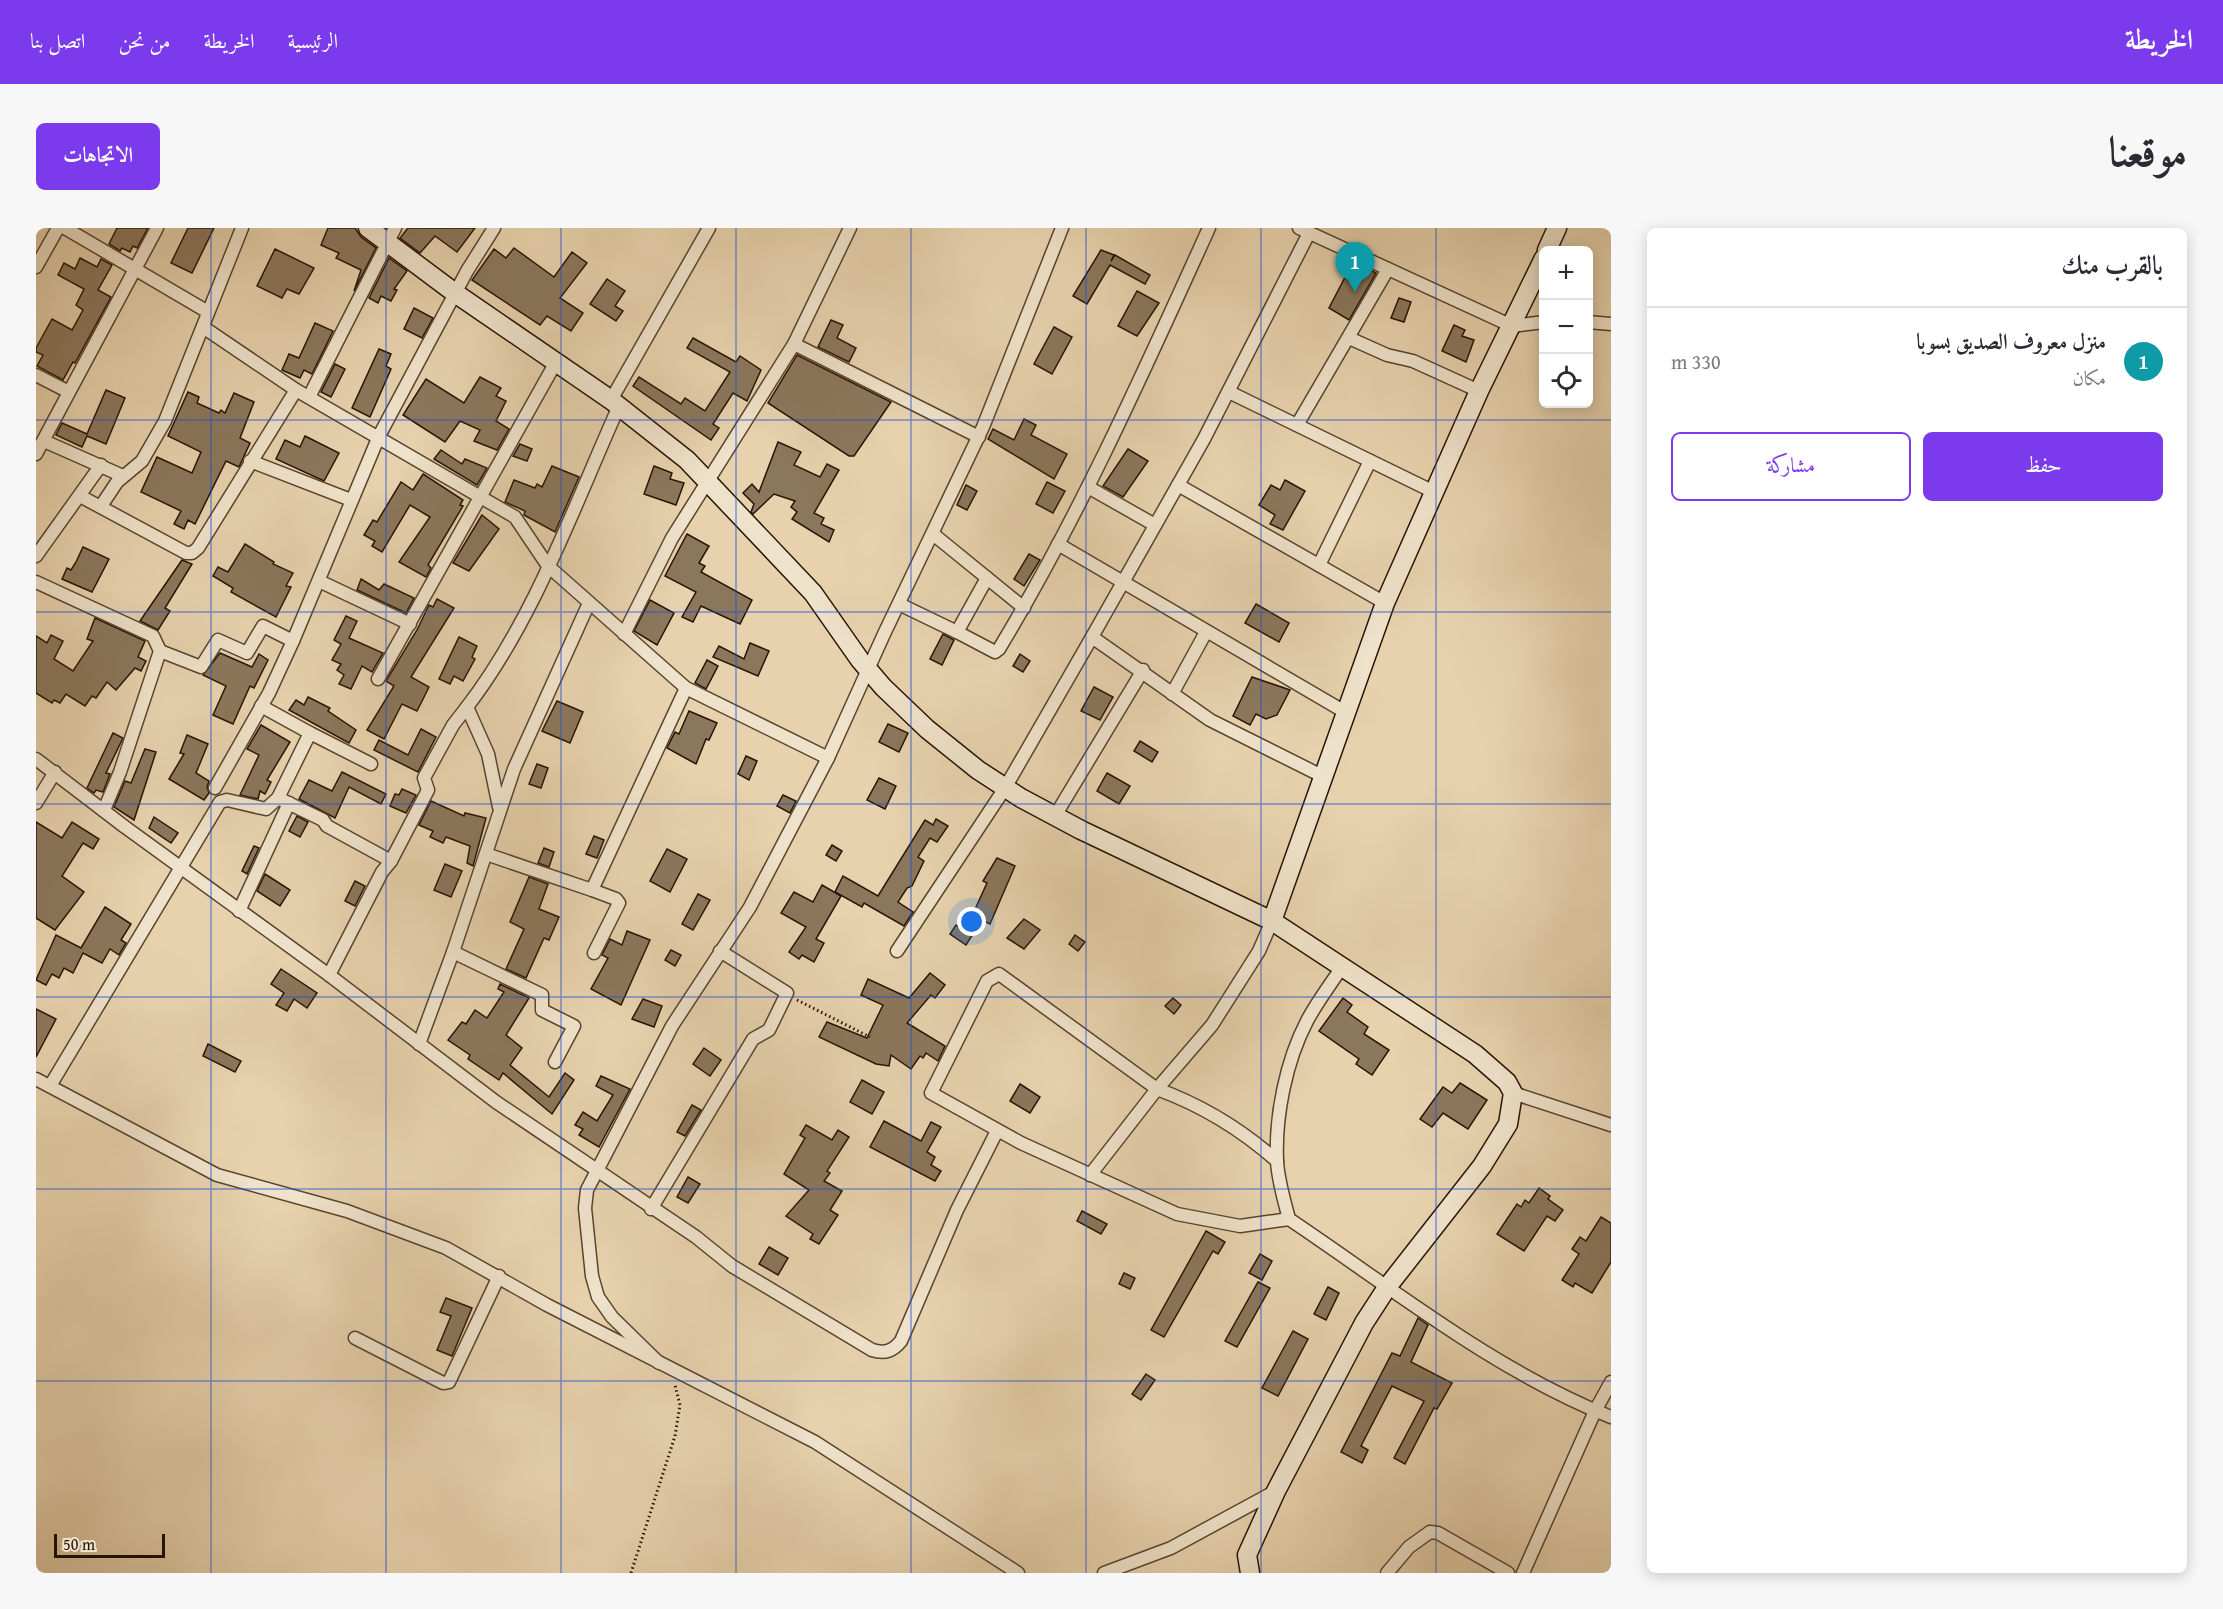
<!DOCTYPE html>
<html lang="ar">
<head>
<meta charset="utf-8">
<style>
  :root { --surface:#fff; --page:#f7f7f7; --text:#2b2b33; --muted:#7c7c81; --line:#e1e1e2; --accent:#7c3aed }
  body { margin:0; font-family:"Gentium Book Plus",Amiri,serif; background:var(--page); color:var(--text); direction:rtl }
  .controls { position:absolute; right:18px; top:18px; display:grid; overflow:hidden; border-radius:9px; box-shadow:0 3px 15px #0003 }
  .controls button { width:54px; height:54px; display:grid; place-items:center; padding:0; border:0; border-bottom:2px solid var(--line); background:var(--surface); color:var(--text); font:30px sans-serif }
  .scale { position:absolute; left:18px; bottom:15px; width:111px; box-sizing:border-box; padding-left:6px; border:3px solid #281405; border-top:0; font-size:16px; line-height:21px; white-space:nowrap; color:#281405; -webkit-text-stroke:4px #efe2ca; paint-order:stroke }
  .you { position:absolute; left:936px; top:694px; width:21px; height:21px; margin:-15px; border:4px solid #fff; border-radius:50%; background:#1a73e8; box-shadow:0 0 0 9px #1a73e833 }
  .badge { display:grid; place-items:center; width:39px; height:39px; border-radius:50%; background:var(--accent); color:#fff; font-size:20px; font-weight:700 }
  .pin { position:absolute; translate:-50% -50px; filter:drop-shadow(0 2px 3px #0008) }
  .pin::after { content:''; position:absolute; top:32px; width:21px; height:18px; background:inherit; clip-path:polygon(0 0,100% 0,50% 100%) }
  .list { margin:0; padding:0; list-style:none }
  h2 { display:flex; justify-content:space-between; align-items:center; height:78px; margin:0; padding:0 24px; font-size:26px }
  h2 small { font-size:20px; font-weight:400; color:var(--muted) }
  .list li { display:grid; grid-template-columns:39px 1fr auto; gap:18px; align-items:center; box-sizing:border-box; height:108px; padding:0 24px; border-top:2px solid var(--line) }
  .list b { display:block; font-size:22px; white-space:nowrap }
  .list p { margin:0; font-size:20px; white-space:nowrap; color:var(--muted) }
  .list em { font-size:20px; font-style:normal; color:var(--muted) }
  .actions { display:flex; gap:12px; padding:18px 24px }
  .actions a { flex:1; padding:14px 0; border:2px solid var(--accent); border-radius:9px; text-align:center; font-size:21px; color:var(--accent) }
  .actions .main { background:var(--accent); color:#fff }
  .icon { flex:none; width:33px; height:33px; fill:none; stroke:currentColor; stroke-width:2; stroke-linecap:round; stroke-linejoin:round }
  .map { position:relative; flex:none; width:1575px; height:1345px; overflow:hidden; direction:ltr; border-radius:9px }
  header { display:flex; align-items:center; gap:36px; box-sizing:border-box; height:84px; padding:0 30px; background:var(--accent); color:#fff }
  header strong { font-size:28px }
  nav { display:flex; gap:33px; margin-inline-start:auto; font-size:21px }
  .intro { display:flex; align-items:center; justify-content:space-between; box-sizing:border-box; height:144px; padding:0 36px }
  h1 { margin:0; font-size:42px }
  .button { padding:15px 27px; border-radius:9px; background:var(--accent); color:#fff; font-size:21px; font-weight:700 }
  main { display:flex; gap:36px; padding:0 36px }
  aside { flex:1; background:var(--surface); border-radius:9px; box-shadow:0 3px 15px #0003 }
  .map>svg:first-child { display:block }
  .building { fill:#8b775c; stroke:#281405; stroke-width:1.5 }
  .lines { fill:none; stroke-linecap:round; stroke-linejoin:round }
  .street-casing { stroke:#58442f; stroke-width:15 }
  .secondary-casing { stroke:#281405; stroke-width:21 }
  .path { stroke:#281405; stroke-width:3; stroke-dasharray:1.5 3; stroke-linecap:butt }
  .street { stroke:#efe2ca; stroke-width:12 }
  .secondary { stroke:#efe2ca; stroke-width:18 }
  .grid { fill:none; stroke:#1d4ed8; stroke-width:1.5; stroke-opacity:0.55 }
</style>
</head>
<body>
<header>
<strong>الخريطة</strong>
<nav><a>الرئيسية</a><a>الخريطة</a><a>من نحن</a><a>اتصل بنا</a></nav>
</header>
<div class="intro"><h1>موقعنا</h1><a class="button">الاتجاهات</a></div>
<main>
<aside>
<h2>بالقرب منك<small></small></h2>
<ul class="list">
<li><span class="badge" style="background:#0f9aa8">1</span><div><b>منزل معروف الصديق بسوبا</b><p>مكان</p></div><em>330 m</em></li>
</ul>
<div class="actions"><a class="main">حفظ</a><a>مشاركة</a></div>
</aside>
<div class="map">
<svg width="1575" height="1345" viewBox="0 0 1575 1345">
  <rect width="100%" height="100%" fill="#e7d2ad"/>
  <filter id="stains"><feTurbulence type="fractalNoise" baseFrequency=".00333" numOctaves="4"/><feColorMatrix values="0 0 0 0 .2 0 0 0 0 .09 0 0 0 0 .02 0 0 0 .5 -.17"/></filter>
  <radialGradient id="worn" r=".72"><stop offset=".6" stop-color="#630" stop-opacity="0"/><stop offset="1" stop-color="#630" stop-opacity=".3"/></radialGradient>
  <!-- building -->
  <g class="building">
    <path d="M81,0H112L101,20L97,18L94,24L86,20L84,23L73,16Z"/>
    <path d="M152,0H178L156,45L135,35Z"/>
    <path d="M292,0H319L325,9L340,20L318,63L325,42L300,30L303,25L285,17Z"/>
    <path d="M372,0H439L421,24L399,8L384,25L364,10Z"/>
    <path d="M478,20L518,49L536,24L551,35L524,70L547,85L535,103L511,88L504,97L436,52L458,21L470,30Z"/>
    <path d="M239,21L278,40L263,66L251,61L246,70L221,58Z"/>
    <path d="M1065,22L1078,27L1075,33L1079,27L1114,47L1109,56L1074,37L1051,76L1037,68Z"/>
    <path d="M44,30L61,39L65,31L76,37L62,62L75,69L39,135L37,134L27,152L1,138L7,127L0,124V120L16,91L36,102L47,82L40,77L48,61L22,47L28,35L39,41Z"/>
    <path d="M353,30L371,43L358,61L361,62L355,73L345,68L342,75L333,70Z"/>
    <path d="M1317,34L1340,45L1313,92L1293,80Z"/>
    <path d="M571,51L589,63L579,78L587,83L580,93L554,76Z"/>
    <path d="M1101,63L1123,75L1101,108L1082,98Z"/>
    <path d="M1363,70L1375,74L1368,94L1355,90Z"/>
    <path d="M378,80L397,90L386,110L368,101Z"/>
    <path d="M795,92L807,97L801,110L820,120L813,134L782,119Z"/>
    <path d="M279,95L297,103L276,146L268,142L264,150L246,142L253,126L263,130Z"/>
    <path d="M1418,97L1429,102L1426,108L1438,112L1430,134L1406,123Z"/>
    <path d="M1018,99L1036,109L1016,146L998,136Z"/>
    <path d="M657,110L700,134L704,128L725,142L711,173L697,165L677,196L683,200L675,212L597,158L603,149L645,176L649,170L669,183L694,144L651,120Z"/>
    <path d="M343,121L355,126L350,138L355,141L334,189L316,180Z"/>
    <path d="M761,127L855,174L818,228H813L732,175Z"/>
    <path d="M299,136L309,141L295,169L285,164Z"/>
    <path d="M444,149L465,160L460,168L470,173L460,193L473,201L461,222L438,213L444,202L424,193L409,214L367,187L390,151L428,175Z"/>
    <path d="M70,162L89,170L70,216L51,208L46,219L20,207L26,195L51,206Z"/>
    <path d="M152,164L163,169L161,175L183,185L185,182L189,185L198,165L218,174L204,210L214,215L203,239L190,233L159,296L152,292L148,301L138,296L145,283L105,264L121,229L156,245L165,224L132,208Z"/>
    <path d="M988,191L1000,197L995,207L1031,226L1018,251L952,211L957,201L978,212Z"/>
    <path d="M269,208L303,225L288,253L240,231L249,212L264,219Z"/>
    <path d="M742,214L765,224L758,237L784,249L791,236L803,242L778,285L788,290L785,296L798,302L793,314L756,291L761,284L755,279L759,273L738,266L717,286L715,284L718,276L707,265L716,256L723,264Z"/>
    <path d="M484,216L496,221L491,233L477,228Z"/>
    <path d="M1092,221L1112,233L1087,269L1067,258Z"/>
    <path d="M405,222L426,236L429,231L451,240L441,257L398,231Z"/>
    <path d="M516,238L543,249L519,304L488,287L489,283L469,274L478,252L499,260L501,256L506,259Z"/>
    <path d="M618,238L636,245L634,251L648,255L640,277L608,266Z"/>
    <path d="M387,246L427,272L424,277L427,278L392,337L395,340L390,349L363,334L394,289L374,277L346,324L336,318L339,313L328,307L337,292L341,294L365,254L377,262Z"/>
    <path d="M1249,252L1269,263L1247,302L1234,296L1239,287L1223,277L1235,257L1244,262Z"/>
    <path d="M1011,254L1029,263L1017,285L1000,276Z"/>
    <path d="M930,257L941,263L931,282L921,277Z"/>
    <path d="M446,287L463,301L433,343L417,335Z"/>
    <path d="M651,306L673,318L663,335L669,338L665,344L716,372L704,396L665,378L657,394L646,389L660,364L629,348Z"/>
    <path d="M209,316L238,334L237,336L257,345L250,358L255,359L240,389L195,364L197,360L177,348L182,339L192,344Z"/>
    <path d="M47,319L73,331L56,364L26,351L31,340L35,342L40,334Z"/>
    <path d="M993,326L1004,332L988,358L978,351Z"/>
    <path d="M146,332L156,336L129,380L134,383L122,402L104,393Z"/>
    <path d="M325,351L343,362L348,356L378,370L370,385L321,362Z"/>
    <path d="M401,371L418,380L375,449L393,459L381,483L366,476L348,511L331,502L358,458L350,453L381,402L393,377L397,379Z"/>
    <path d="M614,372L638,385L621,417L598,403Z"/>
    <path d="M1220,376L1253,395L1243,414L1209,395Z"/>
    <path d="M310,388L321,393L313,410L347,425L336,444L326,438L315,461L303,456L308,447L301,442L305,436L296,432L305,416L298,412Z"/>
    <path d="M59,390L109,413L102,429L110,433L105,443L99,440L80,462L71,454L60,470L56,468L49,478L30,466L24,475L18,472L16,475L0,465V408L11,415L15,407L27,413L18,431L37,443L57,413L51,411Z"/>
    <path d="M907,406L918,412L906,437L894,431Z"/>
    <path d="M423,409L441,418L436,429L439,431L427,453L418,448L414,456L403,451Z"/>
    <path d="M714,415L733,423L722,448L677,429L683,418L708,431Z"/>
    <path d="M184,425L216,439L223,426L232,432L218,460L214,458L197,496L177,487L190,458L167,447Z"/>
    <path d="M984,426L994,433L987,444L977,438Z"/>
    <path d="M671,432L682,438L670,461L659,455Z"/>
    <path d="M1216,449L1254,462L1241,487L1230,491L1220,486L1214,497L1197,488Z"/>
    <path d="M1058,459L1077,469L1064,492L1045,483Z"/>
    <path d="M272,469L294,480L292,483L320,502L313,515L253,482L260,472L268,477Z"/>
    <path d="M521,473L547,484L534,515L506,503Z"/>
    <path d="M653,483L681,495L673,512L670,511L660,536L631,520L639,504L643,506Z"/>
    <path d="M852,496L872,505L863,524L843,514Z"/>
    <path d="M225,497L254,514L231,552L235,554L229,566L224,563L222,571L204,567L223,527L211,521Z"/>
    <path d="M385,501L400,509L382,544L338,522L343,512L372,527Z"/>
    <path d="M77,505L87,510L70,545L74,546L67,564L60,562L58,565L51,560Z"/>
    <path d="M151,507L172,516L160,545L173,553L171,559L173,565L168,572L133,551L148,526L144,525Z"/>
    <path d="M1104,513L1122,524L1116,534L1098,523Z"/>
    <path d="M109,521L120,524L98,592L78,579L89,553L95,555Z"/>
    <path d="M710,528L721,533L713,552L702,546Z"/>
    <path d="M501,536L512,540L505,560L493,556Z"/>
    <path d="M306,544L350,566L345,576L313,559L299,590L263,571L273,552L296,563Z"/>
    <path d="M1071,545L1094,558L1083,576L1061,563Z"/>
    <path d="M843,550L860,558L849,581L831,572Z"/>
    <path d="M366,561L380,567L370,585L354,578L359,566L363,567Z"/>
    <path d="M747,567L760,573L754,585L741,578Z"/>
    <path d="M395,573L428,588L429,585L450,590L437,638L431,635L434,618L410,609L407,615L394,609L397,603L383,597Z"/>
    <path d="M261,588L272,594L264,609L253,603Z"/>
    <path d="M118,589L142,605L135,615L113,600Z"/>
    <path d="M900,591L912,598L901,614L894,610L882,629L888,633L876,658L871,660L862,674L877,684L868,698L828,675L826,679L799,664L807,648L842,668L889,592L897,597Z"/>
    <path d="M0,594L26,610L36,594L63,611L57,621L47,615L26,648L48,664L19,702L0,690Z"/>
    <path d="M558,608L568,612L561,630L550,626Z"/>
    <path d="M796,617L806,623L800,633L790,627Z"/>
    <path d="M218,618L223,620L211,646L206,643Z"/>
    <path d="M508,620L518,624L513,639L502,635Z"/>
    <path d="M631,621L651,631L634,664L614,653Z"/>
    <path d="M961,630L979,638L954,696L946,692L930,717L914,706L920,697L929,703L951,655L947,653Z"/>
    <path d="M409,636L426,643L415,669L398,662Z"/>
    <path d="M229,646L254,662L244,678L221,663Z"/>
    <path d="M493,649L512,656L503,681L523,689L513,712L508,710L490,750L470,741L488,701L474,694Z"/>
    <path d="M319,653L329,658L319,678L309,673Z"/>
    <path d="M786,657L805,668L780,711L788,715L778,734L766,727L763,731L753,724L770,699L745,685L758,664L777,674Z"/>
    <path d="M662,666L674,672L657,702L646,696Z"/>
    <path d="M69,679L95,696L85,712L90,715L83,727L74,721L66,735L47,725L37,745L28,740L23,750L16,746L10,757L0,752L20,707L45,720Z"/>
    <path d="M988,691L1004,702L988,721L971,710Z"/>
    <path d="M591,703L614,712L585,777L555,761L572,730L566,727L574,711L586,717Z"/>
    <path d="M1039,707L1049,714L1042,723L1033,716Z"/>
    <path d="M635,722L645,727L639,738L629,732Z"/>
    <path d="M245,741L281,765L271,780L258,771L251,783L240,777L248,765L235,756Z"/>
    <path d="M894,745L909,757L899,770L895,767L871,795L909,818L902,833L890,825L887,830L884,828L875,841L855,827L853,838L840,836L783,809L791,794L831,810L847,777L825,767L832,751L873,770Z"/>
    <path d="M464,756L493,770L470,807L486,820L474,837L513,869L529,845L538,852L516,886L467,845L463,852L432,831L434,827L412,812L426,794L430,796L439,782L451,790L468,764L462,761Z"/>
    <path d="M1137,770L1145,777L1138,786L1129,778Z"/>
    <path d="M1307,770L1316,777L1311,784L1332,799L1328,806L1353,822L1336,847L1320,836L1323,831L1283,803Z"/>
    <path d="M607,771L626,778L618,799L596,791Z"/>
    <path d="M0,781L20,791L0,829Z"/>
    <path d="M172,816L205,833L199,844L167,828Z"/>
    <path d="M668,820L685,832L674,848L657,836Z"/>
    <path d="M565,848L594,861L563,919L543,907L547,901L539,897L547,884L561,893L577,867L560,858Z"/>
    <path d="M826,852L848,864L836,886L814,874Z"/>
    <path d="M1424,855L1451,872L1432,901L1407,885L1396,899L1384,891L1407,859L1416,865Z"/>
    <path d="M984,856L1004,869L994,885L974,873Z"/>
    <path d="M656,877L665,882L649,908L641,904Z"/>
    <path d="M848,893L885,913L895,894L905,899L891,924L899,929L895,937L905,943L899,953L834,919Z"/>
    <path d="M770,897L796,912L802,902L813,909L791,943L794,945L788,953L806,963L794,982L802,987L783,1016L774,1011L777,1006L750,988L773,962L748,946L769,910L764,907Z"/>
    <path d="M652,949L664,956L652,975L641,969Z"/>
    <path d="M1503,960L1514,968L1512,971L1527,982L1519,993L1511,988L1488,1023L1461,1006L1481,976L1485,979L1489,972L1493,975Z"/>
    <path d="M1046,983L1071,996L1065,1006L1041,993Z"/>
    <path d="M1565,989L1575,995V1034L1556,1065L1539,1055L1537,1059L1526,1052L1543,1026L1536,1021L1544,1009L1550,1013Z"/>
    <path d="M1170,1003L1189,1014L1182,1026L1177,1023L1128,1109L1115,1102Z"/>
    <path d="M733,1019L752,1030L742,1047L723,1036Z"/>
    <path d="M1224,1026L1236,1033L1226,1052L1213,1045Z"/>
    <path d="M1088,1045L1099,1050L1094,1061L1083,1056Z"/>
    <path d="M1222,1054L1234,1060L1201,1119L1189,1113Z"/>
    <path d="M1292,1059L1303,1065L1290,1092L1278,1086Z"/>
    <path d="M410,1070L436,1080L416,1128L401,1122L415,1088L404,1084Z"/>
    <path d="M1382,1090L1392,1097L1375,1134L1416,1155L1401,1181L1398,1180L1369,1236L1358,1230L1388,1173L1356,1158L1325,1218L1332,1222L1326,1235L1305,1224L1356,1125L1364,1128Z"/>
    <path d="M1257,1103L1272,1111L1242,1168L1226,1160Z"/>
    <path d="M1110,1146L1119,1152L1105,1172L1096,1166Z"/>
  </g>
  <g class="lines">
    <defs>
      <g id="street">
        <path d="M29,0L172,84"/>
        <path d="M1263,0L1476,98L1508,94"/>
        <path d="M0,39L22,0"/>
        <path d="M1552,94L1575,96"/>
        <path d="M167,99L260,162L479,289L512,338L650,460L792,530"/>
        <path d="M1313,110L1351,127L1377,133L1443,163"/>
        <path d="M758,116L943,209"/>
        <path d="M0,147L31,163"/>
        <path d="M1193,164L1398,264"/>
        <path d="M273,169L359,0"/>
        <path d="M575,172L673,0"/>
        <path d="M1261,197L1352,41"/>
        <path d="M8,213L87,248"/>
        <path d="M0,226L121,0"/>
        <path d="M214,233L315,272"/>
        <path d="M1142,257L1349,375"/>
        <path d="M1052,259L1119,297"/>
        <path d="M44,268L150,325H156L162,320L260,162"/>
        <path d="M65,278L81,254L106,233L129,193L206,0"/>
        <path d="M897,306L988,380"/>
        <path d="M1022,316L1309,484"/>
        <path d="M0,328L65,237"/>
        <path d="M1283,337L1334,233"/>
        <path d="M283,353L374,396"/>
        <path d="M0,354L117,408L124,423L84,544L68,582"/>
        <path d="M863,376L921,404L951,350"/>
        <path d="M921,404L959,424L963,421C1044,287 1108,143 1173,0"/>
        <path d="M588,406L636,310L758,116L814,0"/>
        <path d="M1056,409L1174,492L1288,549"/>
        <path d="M124,423L165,439L182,412L211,425L227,398L257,413"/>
        <path d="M342,451L520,134"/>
        <path d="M1136,466L1170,404"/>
        <path d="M431,479C498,392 538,278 583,178"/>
        <path d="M274,505L335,536"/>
        <path d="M0,531L89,599L293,747L460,874L660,1009L696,1038L836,1122C849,1126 857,1123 865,1113L921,982L961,903"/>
        <path d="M179,560L233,465L257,413L343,208L431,43L458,0"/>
        <path d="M242,570L287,592L291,598L355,633L346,644L293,747"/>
        <path d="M0,575L19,544"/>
        <path d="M1019,588L1107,442"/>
        <path d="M450,626L556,662"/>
        <path d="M355,633L392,562L388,550L417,497L431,479L452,526L463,579"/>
        <path d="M203,683L253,575"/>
        <path d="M861,723L969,560L1056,409L1168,211L1273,5"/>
        <path d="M417,724L506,767V782L538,798L519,834"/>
        <path d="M558,725L583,675L580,671L556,662L650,460"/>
        <path d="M1306,739C1294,757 1281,774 1271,793C1250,833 1239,888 1241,933C1242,952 1248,972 1253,991C1356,1060 1459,1143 1575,1189"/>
        <path d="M383,816L417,724L478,541L553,375"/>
        <path d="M0,851L181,947L311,983L410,1020L511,1077L779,1214L982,1345"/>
        <path d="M14,858L184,574L191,572L230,581L242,570L274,505L225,478"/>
        <path d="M1477,865L1575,897"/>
        <path d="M1241,933C1206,902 1165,877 1121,861L963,746L951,753L895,865L985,915L1141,986L1204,998L1253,991"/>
        <path d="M1054,947L1121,861L1176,797L1223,723L1236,693"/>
        <path d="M615,981L717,811L733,802L751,765L684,723"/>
        <path d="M319,1110L407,1155L413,1154L463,1048"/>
        <path d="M623,1135L576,1089L562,1069L556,1048L549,980L551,962L636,798L714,679L792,530L848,406L947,199L1026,0"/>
        <path d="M1068,1345L1135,1320L1240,1263"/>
        <path d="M1351,1345L1373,1319L1394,1304L1402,1305L1472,1345"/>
        <path d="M1487,1345L1559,1183L1575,1154"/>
      </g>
      <g id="secondary">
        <path d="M332,0L419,65L575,172L651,232L777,365L824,432L847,459L891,501L942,542L985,570L1045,602L1236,693L1439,826L1471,854L1477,865L1472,896L1446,938L1352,1058L1328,1095L1240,1263L1211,1327L1214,1345"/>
        <path d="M1511,22L1521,0"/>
        <path d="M1236,693L1349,375L1443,163L1508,30"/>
      </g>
    </defs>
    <!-- street casing -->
    <use href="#street" class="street-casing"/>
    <!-- secondary casing -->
    <use href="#secondary" class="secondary-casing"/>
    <!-- path -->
    <g class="path">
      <path d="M761,772L834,809"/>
      <path d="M595,1345L639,1208L644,1177L639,1157"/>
    </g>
    <!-- street -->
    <use href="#street" class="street"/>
    <!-- secondary -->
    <use href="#secondary" class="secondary"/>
  </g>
  <!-- grid -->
  <path class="grid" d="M175,0V1345M350,0V1345M525,0V1345M700,0V1345M875,0V1345M1050,0V1345M1225,0V1345M1400,0V1345M0,192H1575M0,384H1575M0,576H1575M0,769H1575M0,961H1575M0,1153H1575"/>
  <rect width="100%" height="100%" filter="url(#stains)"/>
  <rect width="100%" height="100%" fill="url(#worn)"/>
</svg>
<div class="controls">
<button>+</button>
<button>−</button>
<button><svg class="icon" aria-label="locate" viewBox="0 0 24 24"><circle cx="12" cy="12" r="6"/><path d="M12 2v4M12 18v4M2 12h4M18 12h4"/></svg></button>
</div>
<div class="scale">50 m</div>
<div class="you"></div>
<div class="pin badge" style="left:1319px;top:64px;background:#0f9aa8">1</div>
</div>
</main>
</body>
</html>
